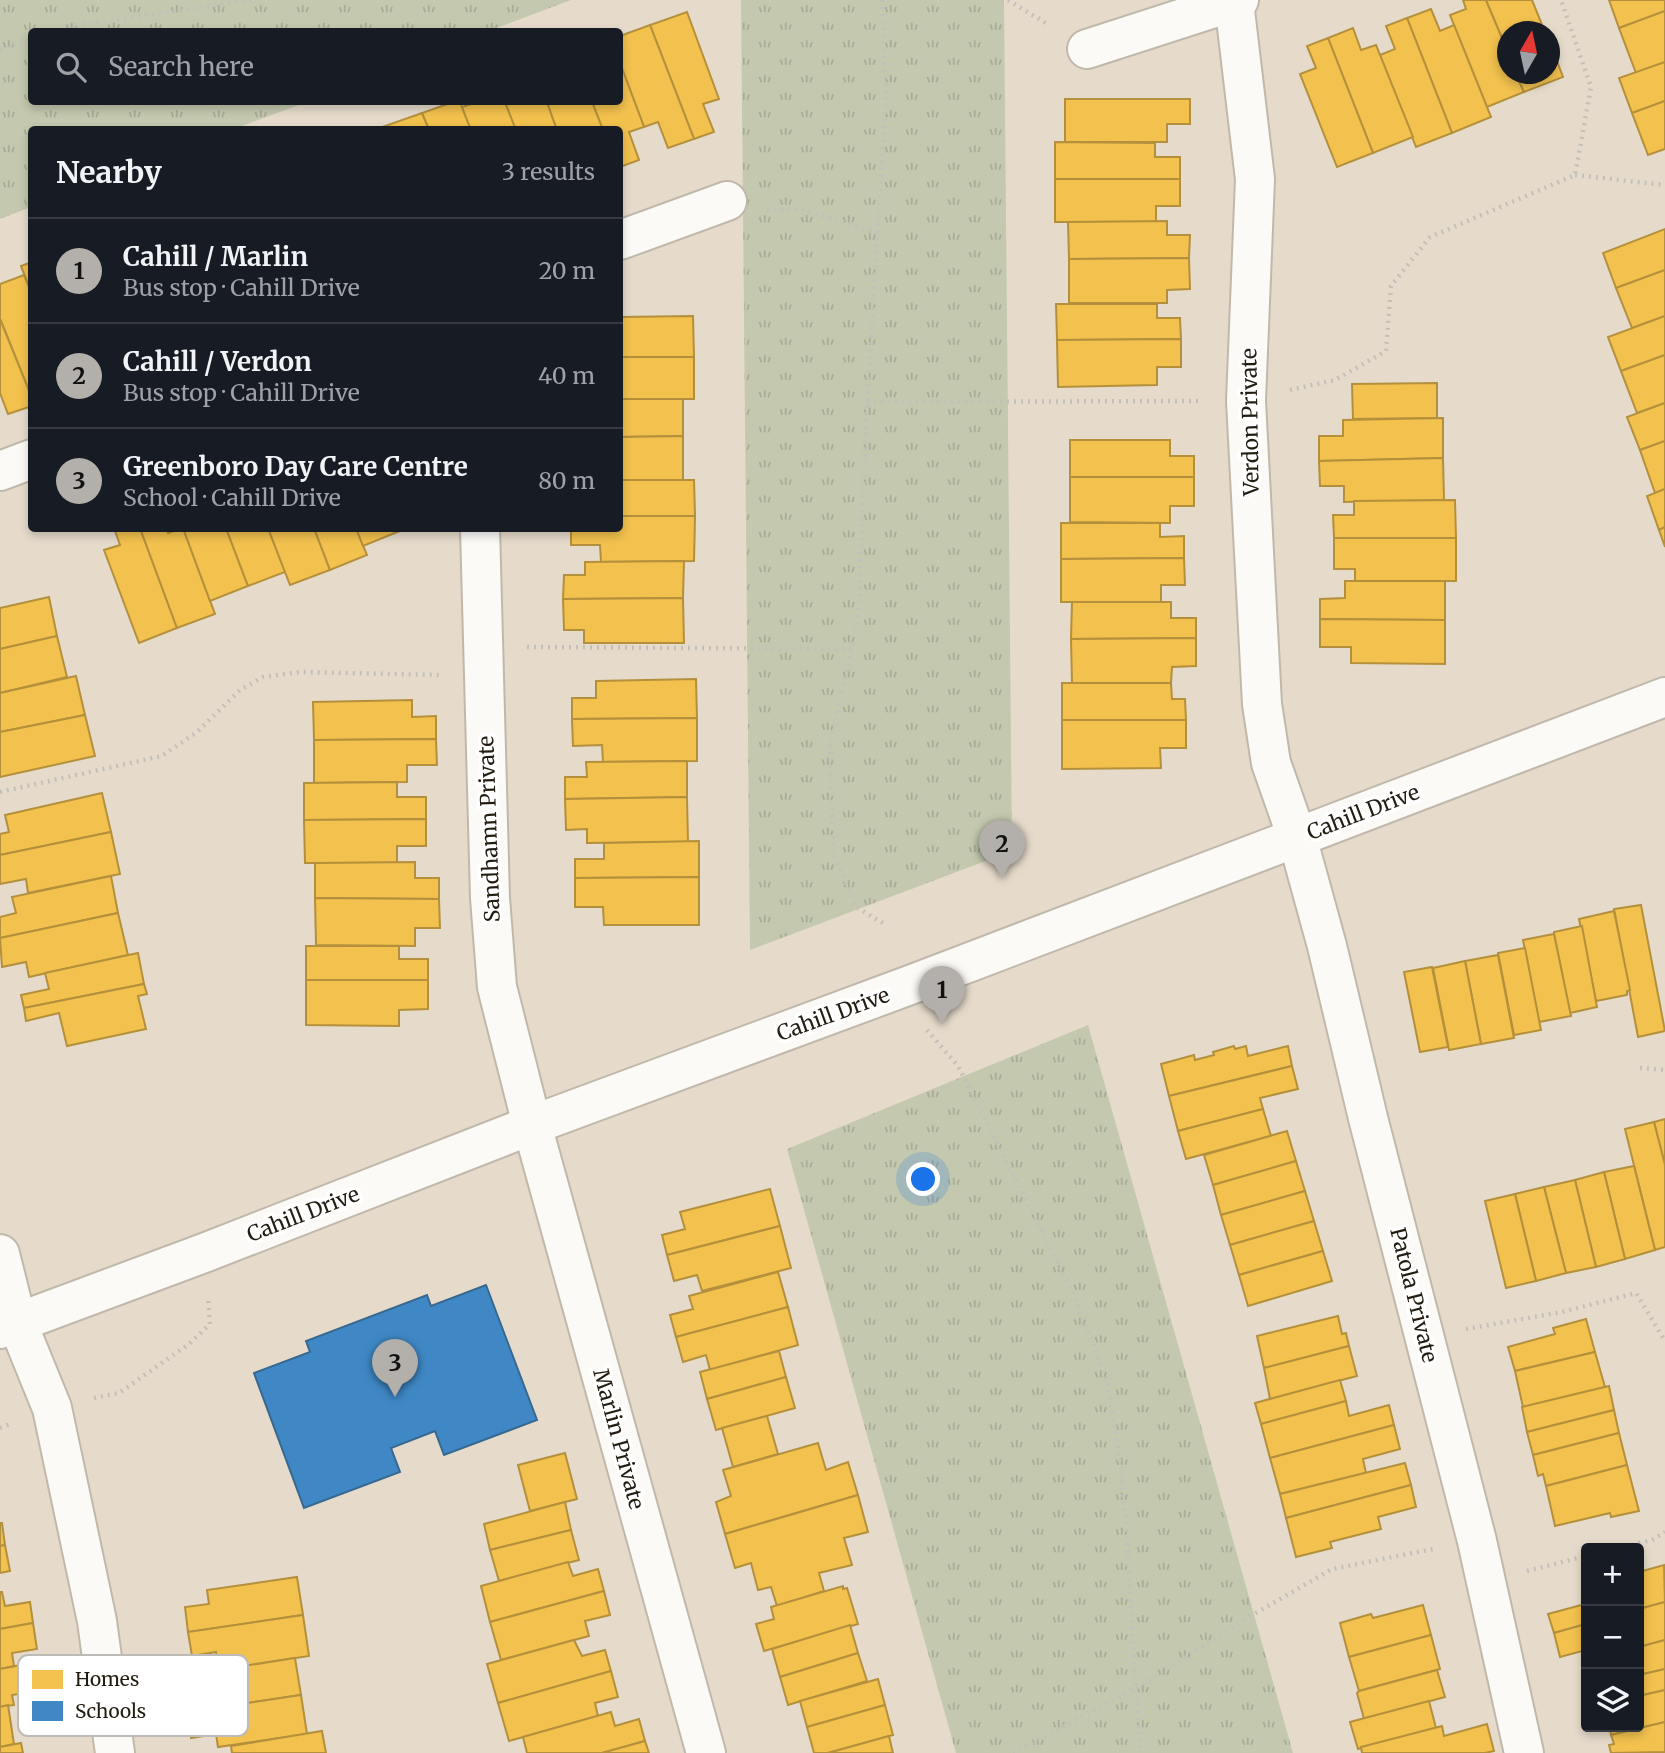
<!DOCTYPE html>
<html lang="en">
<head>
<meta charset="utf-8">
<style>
  :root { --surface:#171b24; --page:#242831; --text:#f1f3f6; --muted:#9ea1a6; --line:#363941; --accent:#b3b0ac }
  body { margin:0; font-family:Merriweather,serif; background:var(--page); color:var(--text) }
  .controls { position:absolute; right:21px; bottom:21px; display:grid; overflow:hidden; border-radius:7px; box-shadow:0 4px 10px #0003 }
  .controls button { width:63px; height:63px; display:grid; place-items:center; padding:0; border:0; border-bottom:2px solid var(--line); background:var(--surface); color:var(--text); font:35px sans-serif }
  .compass { position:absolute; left:1497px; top:21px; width:63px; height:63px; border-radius:50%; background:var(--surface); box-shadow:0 4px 10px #0003; rotate:9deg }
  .you { position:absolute; left:924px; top:1180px; width:24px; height:24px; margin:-18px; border:5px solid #fff; border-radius:50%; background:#1a73e8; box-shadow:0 0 0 10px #1a73e833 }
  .badge { display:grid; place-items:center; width:46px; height:46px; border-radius:50%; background:var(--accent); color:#111; font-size:23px; font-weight:700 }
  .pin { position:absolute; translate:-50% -58px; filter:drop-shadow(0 2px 4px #0008) }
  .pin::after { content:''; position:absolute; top:37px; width:24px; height:21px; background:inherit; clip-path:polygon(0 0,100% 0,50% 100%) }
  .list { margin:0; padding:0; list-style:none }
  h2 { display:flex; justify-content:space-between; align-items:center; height:91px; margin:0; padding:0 28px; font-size:30px }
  h2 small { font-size:23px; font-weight:400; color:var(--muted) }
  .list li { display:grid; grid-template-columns:46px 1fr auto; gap:21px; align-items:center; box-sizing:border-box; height:105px; padding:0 28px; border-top:2px solid var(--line) }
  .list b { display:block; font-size:26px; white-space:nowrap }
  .list p { margin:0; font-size:23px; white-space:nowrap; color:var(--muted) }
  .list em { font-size:23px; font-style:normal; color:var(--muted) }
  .icon { flex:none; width:38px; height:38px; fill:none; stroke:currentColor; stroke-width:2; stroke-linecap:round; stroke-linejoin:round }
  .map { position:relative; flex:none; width:1665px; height:1753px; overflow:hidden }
  .search { position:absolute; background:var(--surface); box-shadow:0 4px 10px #0003; left:28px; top:28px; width:595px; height:77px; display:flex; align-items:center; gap:18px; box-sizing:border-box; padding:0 24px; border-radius:7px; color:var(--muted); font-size:26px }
  .panel { position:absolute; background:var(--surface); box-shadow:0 4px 10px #0003; left:28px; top:126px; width:595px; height:406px; border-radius:7px }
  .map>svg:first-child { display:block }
  .park { fill:url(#park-tufts) }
  .homes { fill:#f2c14e; stroke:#b4903c; stroke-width:2 }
  .schools { fill:#3f88c5; stroke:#37688f; stroke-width:2 }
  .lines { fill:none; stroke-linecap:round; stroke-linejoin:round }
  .minor-casing { stroke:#c0b8ab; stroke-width:42 }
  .path { stroke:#c3c0ba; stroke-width:4.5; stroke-dasharray:2 5; stroke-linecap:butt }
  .minor { stroke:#fbfaf7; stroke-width:38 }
  .labels { text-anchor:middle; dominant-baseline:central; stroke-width:7; stroke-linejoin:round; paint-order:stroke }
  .street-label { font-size:21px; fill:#231c11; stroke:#fff }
  .key { fill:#fff; stroke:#bdbbb8; stroke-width:2 }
  .key-label { font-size:19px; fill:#231c11 }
</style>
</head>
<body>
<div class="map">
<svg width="1665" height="1753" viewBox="0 0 1665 1753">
  <defs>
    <pattern id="park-tufts" width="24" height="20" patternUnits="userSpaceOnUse" patternTransform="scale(1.75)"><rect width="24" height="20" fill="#c4c8ae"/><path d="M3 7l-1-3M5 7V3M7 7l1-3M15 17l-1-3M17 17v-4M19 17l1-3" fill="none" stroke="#a8ab95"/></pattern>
  </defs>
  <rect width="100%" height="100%" fill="#e6dbcb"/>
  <!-- park -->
  <g class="park">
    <path d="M0,0H571L489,31L32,32V102H307L234,129L32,130L31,207L0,219Z"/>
    <path d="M741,0H1004L1012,851L750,950Z"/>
    <path d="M1088,1025L1293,1753H956L787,1149Z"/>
  </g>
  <!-- homes -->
  <g class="homes">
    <path d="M1463,0H1486L1508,52V74H1516L1524,92L1487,107L1450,15L1466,9Z"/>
    <path d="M1486,0H1532L1545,32H1508V52Z"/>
    <path d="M1609,0H1665V11L1619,28Z"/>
    <path d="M1431,9L1440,31L1454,25L1491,117L1452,133L1407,18Z"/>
    <path d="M1665,11V62L1636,73L1619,28Z"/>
    <path d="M687,12L719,99L703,104L714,132L694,139L650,25Z"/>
    <path d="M1407,18L1452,133L1416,147L1380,55L1395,49L1386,26Z"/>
    <path d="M650,25L694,139L668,148L658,122L644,127L620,63V36Z"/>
    <path d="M1353,28L1361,50L1376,45L1413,137L1373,153L1328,38Z"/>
    <path d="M1328,38L1373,153L1337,167L1300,74L1316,68L1307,46Z"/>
    <path d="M1550,43L1563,77L1524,92L1516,74H1550Z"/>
    <path d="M1665,62V101L1632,113L1619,78Z"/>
    <path d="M620,63L644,127L629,132L639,160L620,167V130H603L592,102H620Z"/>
    <path d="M1065,99H1190V124H1167V142H1065Z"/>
    <path d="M1665,101V149L1648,155L1632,113Z"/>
    <path d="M453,102H460L471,130H429L422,113Z"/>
    <path d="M477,102H505L516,130H471L462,107Z"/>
    <path d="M505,102H547L557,130H516Z"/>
    <path d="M547,102H592L603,130H557Z"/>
    <path d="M422,113L429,130H383L382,127Z"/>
    <path d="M1055,142L1155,143V157H1180V179H1055Z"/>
    <path d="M1055,179H1180V206H1156V222H1055Z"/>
    <path d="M1167,221V235H1190L1189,258L1069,259L1068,222Z"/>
    <path d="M1665,229V270L1616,288L1603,253Z"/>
    <path d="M1189,258L1190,289L1167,290V303H1069V259Z"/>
    <path d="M32,262V294L21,266Z"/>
    <path d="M1665,270V316L1632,328L1616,288Z"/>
    <path d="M24,275L32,294V398L0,319V284Z"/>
    <path d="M1056,304H1157V318H1180L1181,339L1057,340Z"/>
    <path d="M693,316L694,357H620V317Z"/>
    <path d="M1665,316V355L1621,371L1608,337Z"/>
    <path d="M0,319L32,398V406L8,414L0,393Z"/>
    <path d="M1181,339V367H1157V385L1058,387L1057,340Z"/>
    <path d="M1665,355V403L1637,413L1621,371Z"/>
    <rect x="620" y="357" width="74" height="42"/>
    <path d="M1437,383V418L1353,419L1352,384Z"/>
    <path d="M620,399H683V436L620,437Z"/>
    <path d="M1665,403V441L1640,450L1627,417Z"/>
    <path d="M1443,418V458L1319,461V436H1343V420Z"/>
    <path d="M683,436V480H620V437Z"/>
    <path d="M1070,440H1170V456H1194V477H1070Z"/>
    <path d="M1665,441V489L1655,493L1640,450Z"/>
    <path d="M1443,458L1444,500L1344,502V486H1320L1319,461Z"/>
    <path d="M1070,477H1194V506H1170V523L1070,522Z"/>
    <path d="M620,480H694L695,516H620Z"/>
    <path d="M1665,489V527L1659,530L1647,496Z"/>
    <path d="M1455,500L1456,538H1334L1333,515H1354V501Z"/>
    <path d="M620,516H695L694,561L601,562L600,545H571V528H620Z"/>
    <path d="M1061,523H1160V537L1184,536V558L1061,559Z"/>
    <path d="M1665,527V547L1659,530Z"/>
    <path d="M114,528H140L177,628L139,643L104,550L120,545Z"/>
    <path d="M140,528H166L168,533L183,528L215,614L177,628Z"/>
    <path d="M183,528H226L248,586L210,601Z"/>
    <path d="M226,528H268L285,572L248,586Z"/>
    <path d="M268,528H314L330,570L290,585Z"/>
    <path d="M314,528H356L367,555L330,570Z"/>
    <path d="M356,528H399L400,531L363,546Z"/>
    <path d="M1334,538H1456V581H1355V569H1334Z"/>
    <path d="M1184,558L1185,585H1161V602H1061V559Z"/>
    <path d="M684,561L683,598L563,599L564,575H585V562Z"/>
    <path d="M1345,581H1445V620L1320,619V599L1345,598Z"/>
    <path d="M49,597L57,636L0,649V608Z"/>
    <path d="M683,598L684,643H584V630H564L563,599Z"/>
    <path d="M1072,602H1171V618H1196V638L1071,639Z"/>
    <path d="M1320,619L1445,620V664L1351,663V647H1320Z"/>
    <path d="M57,636L67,677L0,693V649Z"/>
    <path d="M1196,638V666L1172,667L1171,683H1072L1071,639Z"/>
    <path d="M76,676L85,715L0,732V693Z"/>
    <path d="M696,679L697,718L572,719V698H596V681Z"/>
    <path d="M1062,683H1171L1172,699H1185L1186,720H1062Z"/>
    <path d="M412,700V717L436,716V739L314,740L313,702Z"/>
    <path d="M85,715L95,756L0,777V732Z"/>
    <path d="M697,718V761L603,762L602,745L573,746L572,719Z"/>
    <path d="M1062,720H1186V748H1160L1161,768L1062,769Z"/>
    <path d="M436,739L437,765H407V782L314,783V740Z"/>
    <path d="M687,761V797L565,799V777H587L586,762Z"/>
    <path d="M397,782V797H426V819L304,820V783Z"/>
    <path d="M102,793L111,832L0,855V834L9,832L5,815Z"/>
    <path d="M687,797L688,842L587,843V829L566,830L565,799Z"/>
    <path d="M426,819V846H397V863H305L304,820Z"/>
    <path d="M111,832L120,874L28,893L26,879L0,884V855Z"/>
    <path d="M699,841V877L575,878V859H604V843Z"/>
    <path d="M415,862V878H439V899L315,898V863Z"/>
    <path d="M111,876L118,913L0,938V917L16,913L12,897Z"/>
    <path d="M699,877V925H604L603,907H575V878Z"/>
    <path d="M315,898L439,899L440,928H415V946L316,945Z"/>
    <path d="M1641,905L1665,1031L1638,1037L1614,909Z"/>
    <path d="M1614,911L1630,990L1627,991V995L1596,1001L1579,919Z"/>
    <path d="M118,913L128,955L29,977L26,962L2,967L0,938Z"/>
    <path d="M1582,926L1597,1007L1570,1013L1554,934V932Z"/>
    <path d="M1554,934L1571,1016L1539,1022L1523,940Z"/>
    <path d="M306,946H399V959H428V980H306Z"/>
    <path d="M1525,948L1541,1030L1514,1035L1498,953Z"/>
    <path d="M138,953L144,984L24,1008L21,995L49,989L45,973Z"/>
    <path d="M1498,955L1514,1038L1481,1044L1465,961Z"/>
    <path d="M1465,961L1481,1044L1449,1050L1433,968Z"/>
    <path d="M1432,967L1448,1047L1420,1052L1404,972Z"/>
    <path d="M306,980H428V1009L399,1010V1026L306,1025Z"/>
    <path d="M144,984L147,994L138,996L146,1029L67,1046L59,1013L26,1021L24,1008Z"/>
    <path d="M1234,1046L1235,1049L1246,1046L1248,1056L1288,1046L1292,1066L1169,1096L1161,1064L1194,1055L1195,1060L1214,1055L1213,1052Z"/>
    <path d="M1292,1066L1298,1089L1260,1098L1263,1109L1178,1131L1169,1096Z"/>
    <path d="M1263,1109L1271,1136L1186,1159L1178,1131Z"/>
    <path d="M1665,1119V1165L1654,1122Z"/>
    <path d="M1654,1122L1665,1165V1247L1655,1250L1625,1129Z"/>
    <path d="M1287,1131L1296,1161L1213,1185L1204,1155Z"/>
    <path d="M1296,1161L1305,1191L1221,1215L1213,1185Z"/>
    <path d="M1634,1166L1655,1250L1625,1259L1604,1172Z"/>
    <path d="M1604,1172L1625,1259L1596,1267L1575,1180Z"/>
    <path d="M1575,1180L1596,1267L1566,1273L1544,1187Z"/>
    <path d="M1544,1187L1566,1273L1536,1281L1515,1194Z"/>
    <path d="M770,1189L780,1226L667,1255L662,1235L685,1229L680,1212Z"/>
    <path d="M1305,1191L1314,1221L1230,1245L1221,1215Z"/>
    <path d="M1515,1194L1536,1281L1506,1288L1485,1201Z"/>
    <path d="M1314,1221L1323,1251L1239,1275L1230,1245Z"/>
    <path d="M780,1226L791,1268L702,1291L697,1275L674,1281L667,1255Z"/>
    <path d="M1323,1251L1332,1281L1248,1306L1239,1275Z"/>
    <path d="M778,1272L788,1307L676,1337L670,1315L693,1309L689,1296Z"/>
    <path d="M788,1307L798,1345L710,1370L706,1355L683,1362L676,1337Z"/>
    <path d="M1338,1316L1342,1334L1346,1333L1349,1346L1264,1368L1257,1336Z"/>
    <path d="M1586,1319L1595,1352L1515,1371L1508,1347L1555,1334L1553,1328Z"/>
    <path d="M1349,1346L1357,1376L1270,1399L1264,1368Z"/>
    <path d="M779,1351L786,1377L707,1399L700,1372Z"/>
    <path d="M1595,1352L1605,1387L1523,1407L1515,1371Z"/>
    <path d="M786,1377L795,1408L716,1430L707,1399Z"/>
    <path d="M1340,1380L1346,1401L1261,1424L1255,1403Z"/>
    <path d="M1609,1386L1614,1410L1527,1432L1522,1407Z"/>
    <path d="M1346,1401L1349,1416L1389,1405L1394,1425L1270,1458L1261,1424Z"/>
    <path d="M1614,1410L1619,1433L1533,1455L1527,1432Z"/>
    <path d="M767,1416L778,1454L733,1467L722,1428Z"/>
    <path d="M1394,1425L1400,1449L1363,1459L1366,1473L1280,1494L1270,1458Z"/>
    <path d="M1619,1433L1627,1465L1546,1486L1543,1474L1538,1476L1533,1455Z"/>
    <path d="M818,1443L826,1470L848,1462L858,1495L725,1534L716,1502L731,1496L723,1470Z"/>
    <path d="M565,1453L577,1499L530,1511L518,1465Z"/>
    <path d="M1405,1463L1411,1485L1286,1518L1280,1494Z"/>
    <path d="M1627,1465L1639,1511L1611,1517L1610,1513L1555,1526L1546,1486Z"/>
    <path d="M1411,1485L1416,1507L1378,1517L1381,1529L1330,1542L1332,1548L1296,1557L1286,1518Z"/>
    <path d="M858,1495L868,1532L844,1538L852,1565L819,1573L824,1591L777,1606L771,1587L758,1590L751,1563L735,1568L725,1534Z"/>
    <path d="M565,1502L571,1530L490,1550L484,1524Z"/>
    <path d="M0,1523H2L5,1545L0,1546Z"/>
    <path d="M571,1530L579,1560L499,1581L490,1550Z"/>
    <path d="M5,1545L10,1571L0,1573V1546Z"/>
    <path d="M568,1562L573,1576L598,1569L604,1591L490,1622L481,1586Z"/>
    <path d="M1664,1565L1665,1602L1639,1609V1572Z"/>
    <path d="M297,1577L303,1615L188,1632L185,1607L209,1604L207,1590Z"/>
    <path d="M843,1586V1589L847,1588L858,1624L764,1651L756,1624L774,1619L771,1607Z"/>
    <path d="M604,1591L610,1615L585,1621L589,1636L501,1660L490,1622Z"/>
    <path d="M0,1592H2L5,1606L30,1602L33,1623L0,1629Z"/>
    <path d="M1586,1593V1624L1554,1633L1548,1614L1585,1604L1582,1594Z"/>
    <path d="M1665,1602V1640L1639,1647V1609Z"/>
    <path d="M1423,1605L1431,1635L1349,1657L1340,1623L1371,1614L1373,1618Z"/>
    <path d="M303,1615L309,1656L218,1670L216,1652L192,1656L188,1632Z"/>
    <path d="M33,1623L37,1649L12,1653L14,1666L0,1669V1629Z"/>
    <path d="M1586,1624V1650L1560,1657L1554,1633Z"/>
    <path d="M850,1625L858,1653L780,1677L772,1649Z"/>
    <path d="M1431,1635L1440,1669L1359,1691L1349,1657Z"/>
    <path d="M574,1640L582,1656L605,1650L611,1671L498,1703L487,1664Z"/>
    <path d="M1665,1640V1669L1639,1675V1647Z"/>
    <path d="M858,1653L867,1681L788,1705L780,1677Z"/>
    <path d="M295,1658L301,1695L187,1712L183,1691L207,1686L205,1672Z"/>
    <path d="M26,1664L31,1692L12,1695L14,1705L0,1707V1669Z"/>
    <path d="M1665,1669V1690L1639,1696V1675Z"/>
    <path d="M1437,1670L1445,1697L1364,1719L1357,1693L1359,1691Z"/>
    <path d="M611,1671L618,1697L595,1703L598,1716L509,1741L498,1703Z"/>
    <path d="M878,1679L885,1705L807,1727L800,1701Z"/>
    <path d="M1665,1690V1722L1611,1735L1610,1729L1604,1730L1603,1727H1639V1696Z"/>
    <path d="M301,1695L307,1734L218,1747L216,1734L191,1738L187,1712Z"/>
    <path d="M1429,1701L1436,1728L1358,1749L1350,1722Z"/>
    <path d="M8,1705L14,1744L0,1747V1707Z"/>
    <path d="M885,1705L893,1735L828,1753H814L807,1727Z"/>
    <path d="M611,1712L615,1726L639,1719L645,1741L602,1753H527L523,1737Z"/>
    <path d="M1665,1722V1752L1611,1753L1609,1745L1614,1744L1611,1735Z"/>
    <path d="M1487,1724L1494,1751L1485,1753H1362L1361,1747L1442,1726L1444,1736Z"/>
    <path d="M322,1731L326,1753H232L231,1746Z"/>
    <path d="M889,1736L893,1753H828Z"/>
    <path d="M645,1741L649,1753H602Z"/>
    <path d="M21,1743L23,1753H0V1747Z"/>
  </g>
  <!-- schools -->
  <path class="schools" d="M486,1285L537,1420L444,1455L435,1431L391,1448L400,1472L304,1508L254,1373L310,1352L306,1341L427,1295L431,1306Z"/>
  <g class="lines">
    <defs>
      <g id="minor">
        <path d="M1234,2L1255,179L1246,401L1262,704L1271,763L1297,837L1327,946L1368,1118L1477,1541L1524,1753"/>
        <path d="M1087,49L1239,0"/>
        <path d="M620,240L727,201"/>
        <path d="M0,471L32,459"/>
        <path d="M480,528L490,898L497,987L532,1125L706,1753"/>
        <path d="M0,1254L17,1322L52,1408L97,1621L115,1753"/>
        <path d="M0,1329L204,1253L532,1125L910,985L1665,697"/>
      </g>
    </defs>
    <!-- minor casing -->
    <use href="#minor" class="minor-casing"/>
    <!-- path -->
    <g class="path">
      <path d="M882,0L886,96L867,402L858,620L830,743L833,853L856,907L886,925"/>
      <path d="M1008,0L1049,25"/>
      <path d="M56,32L78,25L251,0"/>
      <path d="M0,49L32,39"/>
      <path d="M1575,175L1665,185"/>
      <path d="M767,210L799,209L878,233"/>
      <path d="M1290,390L1335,380L1386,351L1391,286L1430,237L1575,175L1591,87L1561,0"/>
      <path d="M867,402L1202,401"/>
      <path d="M527,647L851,649"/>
      <path d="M0,792L162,756L197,732L240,690L263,677L300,672L439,675"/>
      <path d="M927,1030L958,1066L1070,1287L1107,1380L1117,1438L1125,1511L1140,1753"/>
      <path d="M1640,1068L1665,1070"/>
      <path d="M1466,1329L1562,1312L1636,1293L1665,1341"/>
      <path d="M94,1398L119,1393L189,1344L210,1324L208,1297"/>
      <path d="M0,1428L12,1423"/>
      <path d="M1618,1548L1652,1540L1665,1532"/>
      <path d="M1527,1571L1586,1556"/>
      <path d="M1013,1753L1136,1688L1256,1613L1332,1569L1433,1549"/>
    </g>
    <!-- minor -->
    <use href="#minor" class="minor"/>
  </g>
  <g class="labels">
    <!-- street labels -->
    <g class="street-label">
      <text transform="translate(1250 422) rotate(-91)">Verdon Private</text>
      <text transform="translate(1363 812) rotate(-21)">Cahill Drive</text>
      <text transform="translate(489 829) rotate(-92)">Sandhamn Private</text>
      <text transform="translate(833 1014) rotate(-20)">Cahill Drive</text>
      <text transform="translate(303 1214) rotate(-21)">Cahill Drive</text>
      <text transform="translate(1414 1295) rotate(76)">Patola Private</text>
      <text transform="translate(619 1439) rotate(75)">Marlin Private</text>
    </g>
  </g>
  <!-- legend -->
  <rect x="18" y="1655" width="230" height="81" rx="10" class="key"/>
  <rect x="32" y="1670" width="31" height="19" fill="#f2c14e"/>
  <rect x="32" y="1701" width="31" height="20" fill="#3f88c5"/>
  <g class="key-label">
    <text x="75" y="1686">Homes</text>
    <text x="75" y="1718">Schools</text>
  </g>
</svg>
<div class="controls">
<button>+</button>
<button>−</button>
<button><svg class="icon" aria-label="layers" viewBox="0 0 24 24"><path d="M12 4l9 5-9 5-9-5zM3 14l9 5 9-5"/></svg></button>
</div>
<svg class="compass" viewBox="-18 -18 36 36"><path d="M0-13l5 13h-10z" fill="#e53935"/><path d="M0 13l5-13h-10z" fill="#9ea1a6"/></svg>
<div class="you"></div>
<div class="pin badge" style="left:942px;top:1024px">1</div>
<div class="pin badge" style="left:1002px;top:878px">2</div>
<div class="pin badge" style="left:395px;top:1397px">3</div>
<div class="search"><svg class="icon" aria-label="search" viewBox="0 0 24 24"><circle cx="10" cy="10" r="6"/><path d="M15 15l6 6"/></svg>Search here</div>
<section class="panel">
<h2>Nearby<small>3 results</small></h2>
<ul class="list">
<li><span class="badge">1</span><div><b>Cahill / Marlin</b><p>Bus stop · Cahill Drive</p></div><em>20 m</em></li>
<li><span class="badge">2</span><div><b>Cahill / Verdon</b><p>Bus stop · Cahill Drive</p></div><em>40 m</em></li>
<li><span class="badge">3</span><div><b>Greenboro Day Care Centre</b><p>School · Cahill Drive</p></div><em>80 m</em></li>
</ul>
</section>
</div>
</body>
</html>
